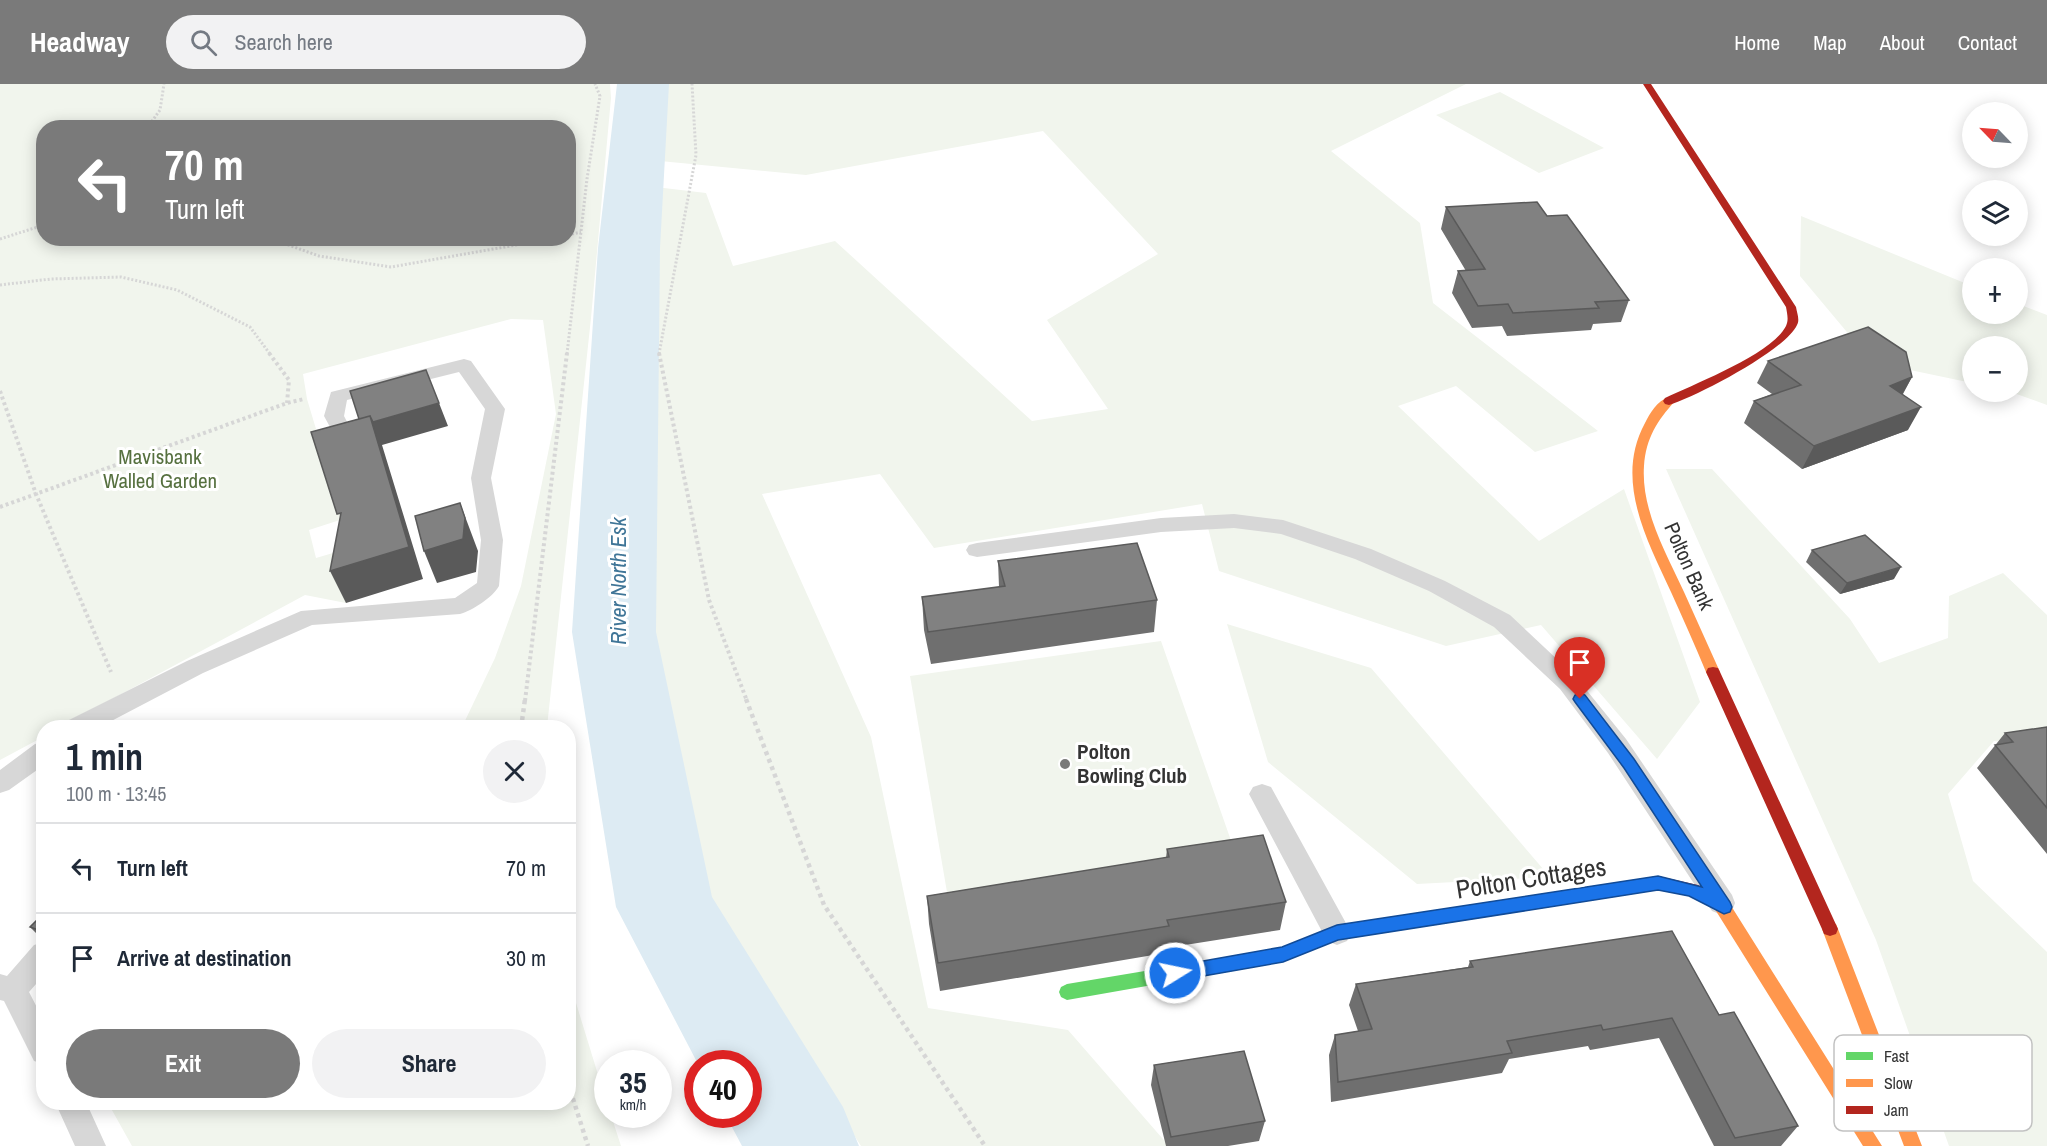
<!DOCTYPE html>
<meta charset="utf-8">
<style>
:root{--surface:#fff;--page:#f2f2f3;--text:#1f2937;--muted:#747a83;--line:#e0e1e3;--accent:#7a7a7a}
body{margin:0;font-family:"Archivo Narrow",sans-serif;background:var(--page);color:var(--text);height:100vh;display:flex;flex-direction:column;font-size:22px;white-space:nowrap}
*{box-sizing:border-box;margin:0}
p{font-size:20px;color:var(--muted)}
.icon{flex:none;width:33px;height:33px;fill:none;stroke:currentColor;stroke-width:2;stroke-linecap:round;stroke-linejoin:round}
.map{position:relative;flex:1;overflow:hidden}
.panel{position:absolute;left:36px;top:636px;width:540px;height:390px;display:flex;flex-direction:column;background:var(--surface);border-radius:24px;box-shadow:0 3px 15px #0003}
.panel>*{flex:none}
.guide{position:absolute;left:36px;top:36px;width:540px;height:126px;border-radius:24px;box-shadow:0 3px 15px #0003;background:#7a7a7a;color:#fff;overflow:hidden}
.needle{width:39px;rotate:295deg}
.fabs{position:absolute;left:1962px;top:18px;display:grid;gap:12px}
.fabs a{display:grid;place-items:center;width:66px;height:66px;border-radius:50%;background:var(--surface);box-shadow:0 3px 15px #0003;font-size:30px}
.speed{position:absolute;left:594px;top:966px;display:flex;gap:12px;font-size:30px;font-weight:700;text-align:center}
.speed>*{display:grid;place-content:center;width:78px;height:78px;border-radius:50%;background:var(--surface);box-shadow:0 3px 15px #0003;line-height:1}
.speed small{font-size:15px;font-weight:400}
.speed .limit{border:9px solid #d22;background:#fff;color:#111}
.pin{position:absolute;display:grid;place-items:center;width:51px;height:51px;color:#fff;margin:-62px -26px;border-radius:50% 50% 50% 0;rotate:-45deg;box-shadow:0 0 6px #0007}
.pin .icon{rotate:45deg}
.me{position:absolute;width:66px;margin:-33px;rotate:80deg;stroke-linejoin:round;filter:drop-shadow(0 0 4px #0008)}
.turn{display:flex;align-items:center;gap:21px;height:126px;padding:0 30px;font-size:27px}
.turn .icon{width:78px;height:78px;stroke-width:2.5}
.turn b{display:block;font-size:42px;line-height:51px}
.round{display:grid;place-items:center;flex:none;width:63px;height:63px;border-radius:32px;background:var(--page)}
.head{display:flex;align-items:center;justify-content:space-between;height:102px;padding:0 30px}
h1{font-size:36px;font-weight:800;line-height:45px}
.action{display:flex;gap:12px;margin-top:auto;padding:12px 30px}
.action a{flex:1;height:69px;border-radius:36px;background:var(--accent);color:#fff;font-size:24px;font-weight:800;line-height:69px;text-align:center}
.action a+a{background:var(--page);color:var(--text)}
ul{padding:0;list-style:none}
li{display:flex;align-items:center;gap:18px;height:90px;padding:0 30px;border-top:2px solid var(--line)}
li div{flex:1}
li b{display:block;font-size:22px}
li em{font-style:normal}
header{display:flex;align-items:center;gap:36px;box-sizing:border-box;height:84px;padding:0 30px;background:var(--accent);color:#fff}
header strong{font-size:28px}
nav{display:flex;gap:33px;margin-inline-start:auto;font-size:21px}
.search{width:420px;height:54px;background:var(--page);display:flex;align-items:center;gap:15px;box-sizing:border-box;padding:0 21px;border-radius:33px;color:var(--muted);font-size:22px}
.map>svg:first-child{display:block}
.green{fill:#f1f5ed;fill-rule:evenodd}
.lines{fill:none;stroke-linecap:round;stroke-linejoin:round}
.river{fill:#ddebf3;fill-rule:evenodd}
.path-far2{stroke:#d6d6d6;stroke-width:3;stroke-dasharray:2 2;stroke-linecap:butt}
.path-far1{stroke:#d6d6d6;stroke-width:4;stroke-dasharray:3 3;stroke-linecap:butt}
.path{stroke:#d6d6d6;stroke-width:4.5;stroke-dasharray:4 4;stroke-linecap:butt}
.lane{fill:#d7d7d7;fill-rule:evenodd}
.fast{fill:#63d668;fill-rule:evenodd}
.slow{fill:#ff974d;fill-rule:evenodd}
.jam{fill:#b3261e;fill-rule:evenodd}
.wall{fill:#6f6f6f}
.shaded-wall{fill:#5a5a5a}
.building{fill:#818181;stroke:#5a5a5a;stroke-width:1.5}
.route{fill:#1a73e8;stroke:#114b97;stroke-width:1.5}
.poi-dot{fill:#7a7a7a;stroke:#fff;stroke-width:2}
.labels{text-anchor:middle;stroke-width:6;stroke-linejoin:round;paint-order:stroke}
.park-label{font-size:21px;fill:#56703f;stroke:#fff}
.street-label{font-size:21px;fill:#333;stroke:#fff}
.poi-label{font-size:21px;font-weight:bold;fill:#333;stroke:#fff;text-anchor:start}
.water-label{font-size:22px;font-style:italic;fill:#3f7597;stroke:#fff}
.near-street-label{font-size:26px;fill:#333;stroke:#fff}
.key{fill:#fff;stroke:#c2c2c2;stroke-width:1.5}
.key-label{font-size:16px;fill:#333}
</style>
<header>
<strong>Headway</strong>
<div class="search"><svg class="icon" aria-label="search" viewBox="0 0 24 24"><circle cx="10" cy="10" r="6"/><path d="M15 15l6 6"/></svg>Search here</div>
<nav><a>Home</a><a>Map</a><a>About</a><a>Contact</a></nav>
</header>
<div class="map">
<svg width="2047" height="1062" viewBox="0 0 2047 1062">
<rect width="100%" height="100%" fill="#fff"/>
<path class="green" d="M 0,0 L 610,0 L 611,14 L 591,234 L 547,643 L 462,643 L 495,574 L 521,502 L 556,330 L 543,236 L 511,235 L 303,290 L 307,315 L 343,435 L 309,446 L 316,474 L 350,464 L 353,479 L 346,519 L 305,511 L 60,643 L 44,644 L 43,653 L 0,676 ZM 44,44 L 568,44 L 568,154 L 44,154 Z
M 661,0 L 1466,0 L 1331,67 L 1420,139 L 1433,219 L 1598,347 L 1535,368 L 1456,302 L 1398,322 L 1539,457 L 1624,405 L 1700,618 L 1657,675 L 1541,541 L 1446,562 L 1219,487 L 1202,420 L 934,464 L 880,390 L 762,410 L 871,653 L 928,924 L 1068,946 L 1169,1062 L 861,1062 L 687,792 L 635,408 L 647,102 L 706,109 L 733,182 L 835,157 L 1032,337 L 1108,325 L 1047,236 L 1158,170 L 1043,47 L 806,91 L 660,77 Z
M 1500,8 L 1604,64 L 1539,89 L 1436,31 Z
M 1801,132 L 1972,202 L 1972,230 L 2018,230 L 2018,220 L 2047,231 L 2047,321 L 2011,308 L 2018,308 L 2018,262 L 1972,262 L 1972,299 L 1872,278 L 1800,192 Z
M 1666,385 L 1712,385 L 1850,535 L 1879,579 L 1948,554 L 1949,512 L 2003,489 L 2047,531 L 2047,663 L 1994,657 L 1948,710 L 1973,797 L 2047,868 L 2047,1062 L 1949,1062 L 1876,856 Z
M 1227,540 L 1371,584 L 1550,793 L 1417,800 L 1268,678 Z
M 1161,557 L 1235,768 L 948,814 L 910,592 Z
M 569,896 L 607,1020 L 608,1030 L 611,1031 L 621,1062 L 132,1062 L 108,1019 L 568,1018 Z"/>
<g class="lines">
<path class="river" d="M 617,0 L 669,0 L 660,164 L 656,548 L 712,813 L 843,1023 L 859,1062 L 742,1062 L 725,1030 L 748,1030 L 748,980 L 698,980 L 616,823 L 572,548 L 598,164 Z"/>
<path class="path-far2" d="M 147,44 L 160,26 L 164,0
M 568,151 L 581,148
M 269,154 L 319,172 L 391,183 L 556,154
M 0,155 L 44,141
M 0,201 L 51,195 L 121,193 L 177,206 L 250,243 L 270,270
M 567,270 L 587,95 L 600,12 L 595,0
M 659,270 L 696,71 L 692,0"/>
<path class="path-far1" d="M 269,269 L 289,296 L 287,319
M 659,269 L 709,516 L 747,617
M 0,307 L 36,410 L 111,588
M 0,423 L 287,319 L 304,315
M 525,617 L 567,269"/>
<path class="path" d="M 746,615 L 824,821 L 985,1062
M 521,644 L 525,615
M 568,999 L 588,1062"/>
<path class="lane" d="M 464,275 L 471,277 L 505,325 L 491,394 L 503,456 L 499,502 C 492,514 473,526 460,530 L 312,541 L 203,589 L 98,644 L 64,644 L 67,637 L 187,577 L 301,527 L 455,514 L 477,499 L 481,456 L 471,394 L 485,325 L 459,288 L 347,316 L 344,332 L 359,361 L 356,365 L 349,367 L 342,365 L 324,332 L 331,308 Z
M 1234,430 L 1283,436 L 1371,465 L 1445,497 L 1510,531 L 1576,593 L 1626,655 L 1732,811 L 1735,819 L 1732,827 L 1722,831 L 1712,827 L 1608,669 L 1560,605 L 1494,543 L 1429,507 L 1355,475 L 1281,450 L 1234,444 L 1161,448 L 977,473 L 969,471 L 966,466 L 969,461 L 977,459 L 1161,434 Z
M 44,658 L 44,681 L 9,706 L 0,709 L 0,686 L 35,660 Z
M 1262,700 L 1271,703 L 1347,841 L 1351,849 L 1347,857 L 1337,861 L 1327,857 L 1249,710 L 1253,703 Z
M 44,858 L 44,891 L 29,908 L 44,937 L 44,980 L 34,977 L 4,917 L 0,916 L 0,890 L 7,892 L 34,861 Z
M 55,1018 L 86,1018 L 106,1062 L 75,1062 Z"/>
<path class="fast" d="M 1454,824 L 1460,826 L 1462,831 L 1460,836 L 1454,838 L 1338,856 L 1283,878 L 1067,916 L 1061,913 L 1059,908 L 1061,903 L 1067,900 L 1282,864 L 1337,842 Z"/>
<path class="slow" d="M 1669,313 L 1675,317 C 1657,337 1646,354 1644,382 C 1641,426 1666,469 1684,508 C 1696,535 1708,561 1720,588 L 1718,592 L 1708,592 L 1706,588 C 1695,561 1683,535 1671,508 C 1647,456 1614,396 1645,339 C 1650,329 1657,317 1669,313 Z
M 1722,815 L 1728,817 L 1882,1062 L 1863,1062 L 1716,827 L 1714,822 L 1716,817 Z
M 1830,838 L 1836,840 L 1838,845 L 1922,1062 L 1904,1062 L 1822,845 L 1824,840 Z"/>
<path class="jam" d="M 1643,0 L 1651,0 L 1796,223 C 1797,229 1800,236 1797,241 C 1786,266 1696,313 1669,321 L 1665,320 L 1663,317 L 1665,314 C 1694,300 1772,270 1786,242 C 1789,236 1787,229 1786,223 Z
M 1713,583 L 1718,584 L 1720,588 L 1838,845 L 1836,850 L 1830,852 L 1824,850 L 1822,845 L 1706,588 L 1708,584 Z
M 1658,792 L 1698,801 L 1728,817 L 1730,822 L 1728,827 L 1722,829 L 1689,812 L 1658,806 L 1454,838 L 1448,836 L 1446,831 L 1448,826 L 1454,824 Z"/>
</g>
<path class="wall" d="M 1446,123 L 1547,132 L 1629,216 L 1621,238 L 1593,240 L 1591,246 L 1507,252 L 1502,242 L 1472,244 L 1452,209 L 1458,187 L 1466,187 L 1441,145 Z
M 1768,277 L 1912,293 L 1903,310 L 1908,346 L 1802,385 L 1744,339 L 1754,317 L 1772,310 L 1757,299 Z
M 1812,466 L 1894,495 L 1840,510 L 1806,478 Z
M 998,477 L 1157,516 L 1154,548 L 931,580 L 924,546 L 922,513 L 999,503 Z
M 2047,643 L 2047,770 L 1977,684 L 2005,649 Z
M 1167,765 L 1286,818 L 1280,846 L 1166,864 L 1165,869 L 940,907 L 929,840 L 927,812 L 1166,774 Z
M 44,829 L 44,857 L 30,843 Z
M 1470,877 L 1719,931 L 1798,1042 L 1781,1062 L 1714,1062 L 1659,954 L 1590,966 L 1588,962 L 1509,975 L 1502,989 L 1331,1018 L 1329,971 L 1335,951 L 1358,947 L 1349,921 L 1356,900 L 1468,883 Z
M 1154,981 L 1265,1037 L 1259,1057 L 1228,1062 L 1166,1062 L 1151,1001 Z"/>
<path class="shaded-wall" d="M 1912,293 L 1899,316 L 1890,302 Z
M 439,319 L 448,342 L 382,361 L 423,495 L 346,519 L 330,487 L 361,341 Z
M 1921,323 L 1908,346 L 1802,385 L 1814,362 Z
M 460,419 L 478,467 L 476,488 L 437,499 L 424,467 Z
M 1901,483 L 1894,495 L 1840,510 L 1847,499 Z"/>
<path class="building" d="M 1537,118 L 1547,132 L 1567,131 L 1629,216 L 1595,218 L 1599,224 L 1513,229 L 1508,220 L 1478,222 L 1458,187 L 1485,185 L 1446,123 Z
M 1868,243 L 1906,268 L 1912,293 L 1890,302 L 1921,323 L 1814,362 L 1754,317 L 1801,301 L 1768,277 Z
M 426,286 L 439,319 L 373,338 L 370,332 L 359,335 L 350,307 Z
M 370,332 L 409,463 L 330,487 L 341,429 L 337,430 L 311,348 Z
M 460,419 L 465,434 L 463,455 L 424,467 L 415,432 Z
M 1865,451 L 1901,483 L 1847,499 L 1812,466 Z
M 1137,459 L 1157,516 L 928,548 L 922,513 L 1005,502 L 998,477 Z
M 2047,643 L 2047,724 L 1995,661 L 2013,658 L 2005,649 Z
M 1263,751 L 1286,818 L 1167,836 L 1169,842 L 938,879 L 927,812 L 1169,773 L 1167,765 Z
M 44,829 L 44,848 L 30,843 Z
M 1672,847 L 1719,931 L 1734,928 L 1798,1042 L 1735,1054 L 1672,934 L 1603,946 L 1601,941 L 1507,957 L 1512,969 L 1338,998 L 1335,951 L 1372,945 L 1356,900 L 1473,883 L 1470,877 Z
M 1244,967 L 1265,1037 L 1171,1053 L 1154,981 Z"/>
<path class="route" d="M 1580,609 L 1585,611 L 1634,675 L 1730,818 L 1732,823 L 1730,828 L 1724,830 L 1689,812 L 1658,806 L 1338,856 L 1283,878 L 1175,897 L 1169,895 L 1167,889 L 1169,884 L 1175,882 L 1282,863 L 1337,841 L 1658,792 L 1702,803 L 1624,684 L 1575,618 L 1573,615 L 1575,611 Z"/>
<circle class="poi-dot" cx="1065" cy="680" r="6"/>
<g class="labels">
<g class="park-label">
<text x="160" y="380">Mavisbank<tspan x="160" dy="24">Walled Garden</tspan></text>
</g>
<g class="street-label">
<text transform="translate(1689 482) rotate(66)" y="7">Polton Bank</text>
</g>
<g class="poi-label">
<text x="1077" y="675">Polton<tspan x="1077" dy="24">Bowling Club</tspan></text>
</g>
<g class="water-label">
<text transform="translate(618 497) rotate(-90)" y="8">River North Esk</text>
</g>
<g class="near-street-label">
<text transform="translate(1531 794) rotate(-9)" y="9">Polton Cottages</text>
</g>
</g>
<rect x="1834" y="951" width="198" height="96" rx="9" class="key"/>
<rect x="1846" y="968" width="27" height="8" fill="#63d668"/>
<rect x="1846" y="995" width="27" height="8" fill="#ff974d"/>
<rect x="1846" y="1022" width="27" height="8" fill="#b3261e"/>
<g class="key-label">
<text x="1884" y="978">Fast</text>
<text x="1884" y="1005">Slow</text>
<text x="1884" y="1032">Jam</text>
</g>
</svg>
<div class="fabs">
<a><svg class="needle" viewBox="-14 -14 28 28"><path d="M0-13l5 13h-10z" fill="#e53935"/><path d="M0 13l5-13h-10z" fill="#747a83"/></svg></a>
<a><svg class="icon" aria-label="layers" viewBox="0 0 24 24"><path d="M12 4l9 5-9 5-9-5zM3 14l9 5 9-5"/></svg></a>
<a>+</a>
<a>−</a>
</div>
<div class="speed"><div>35<small>km/h</small></div><div class="limit">40</div></div>
<div class="pin" style="left:1580px;top:615px;background:#d93025"><svg class="icon" aria-label="arrive" viewBox="0 0 24 24"><path d="M6 21V4h12l-3 4 3 4H6"/></svg></div>
<svg class="me" style="left:1175px;top:889px" viewBox="-20 -20 40 40"><circle r="17" fill="#1a73e8" stroke="#fff" stroke-width="3"/><path d="M0-11L8 9 0 5-8 9z" fill="#fff"/></svg>
<div class="guide">
<div class="turn"><svg class="icon" aria-label="left" viewBox="0 0 24 24"><path d="M17 20v-9H6M10 6l-5 5 5 5"/></svg><div><b>70 m</b>Turn left</div></div>
</div>
<section class="panel">
<div class="head"><div><h1>1 min</h1><p>100 m · 13:45</p></div><a class="round"><svg class="icon" aria-label="close" viewBox="0 0 24 24"><path d="M6 6l12 12M18 6L6 18"/></svg></a></div>
<ul>
<li><svg class="icon" aria-label="left" viewBox="0 0 24 24"><path d="M17 20v-9H6M10 6l-5 5 5 5"/></svg><div><b>Turn left</b></div><em>70 m</em></li>
<li><svg class="icon" aria-label="arrive" viewBox="0 0 24 24"><path d="M6 21V4h12l-3 4 3 4H6"/></svg><div><b>Arrive at destination</b></div><em>30 m</em></li>
</ul>
<div class="action"><a>Exit</a><a>Share</a></div>
</section>
</div>
